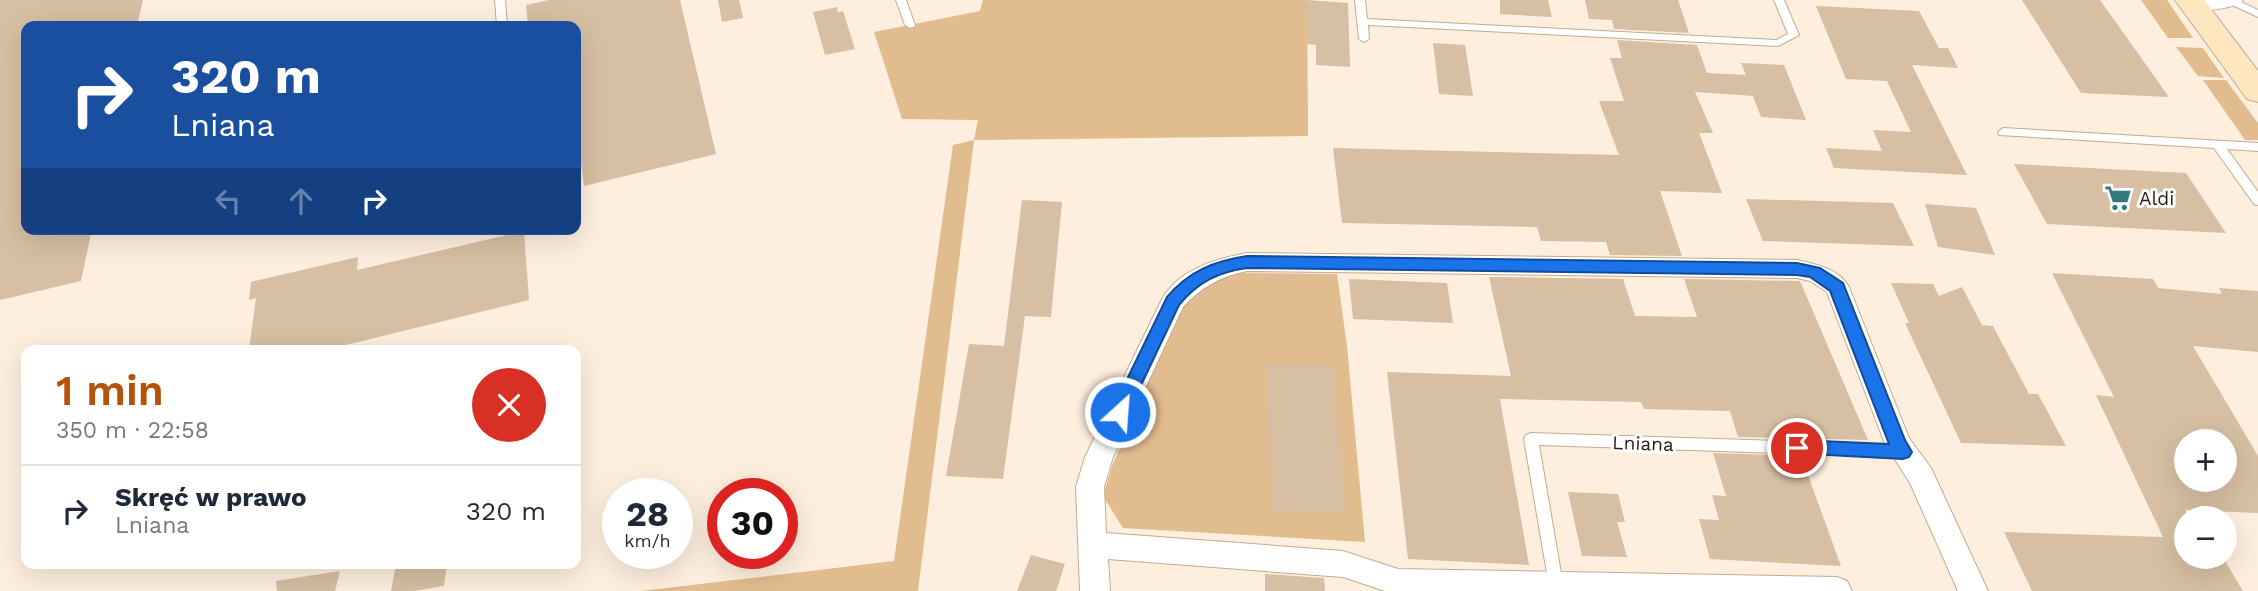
<!DOCTYPE html>
<html lang="pl">
<meta charset="utf-8">
<style>
:root{--surface:#fff;--page:#f6f6f7;--text:#1f2937;--muted:#747a83;--line:#e0e1e3;--accent:#b45309}
body{margin:0;font-family:"Work Sans",sans-serif;background:var(--page);color:var(--text);height:100vh;display:flex;flex-direction:column;font-size:26px;white-space:nowrap}
*{box-sizing:border-box;margin:0}
p{font-size:23px;color:var(--muted)}
.icon{flex:none;width:38px;height:38px;fill:none;stroke:currentColor;stroke-width:2;stroke-linecap:round;stroke-linejoin:round}
.map{position:relative;flex:1;overflow:hidden}
.drawer{position:absolute;left:21px;top:345px;width:560px;height:224px;display:flex;flex-direction:column;background:var(--surface);border-radius:14px;box-shadow:0 7px 28px #0002}
.drawer>*{flex:none}
.guide{position:absolute;left:21px;top:21px;width:560px;height:214px;border-radius:14px;box-shadow:0 7px 28px #0002;background:#1a4fa0;color:#fff;overflow:hidden}
.buttons{position:absolute;left:2174px;top:429px;display:grid;gap:14px}
.buttons a{display:grid;place-items:center;width:63px;height:63px;border-radius:50%;background:var(--surface);box-shadow:0 7px 28px #0002;font-size:35px}
.speed{position:absolute;left:602px;top:478px;display:flex;gap:14px;font-size:35px;font-weight:700;text-align:center}
.speed>*{display:grid;place-content:center;width:91px;height:91px;border-radius:50%;background:var(--surface);box-shadow:0 7px 28px #0002;line-height:1}
.speed small{font-size:18px;font-weight:400}
.speed .limit{border:10px solid #d22;background:#fff;color:#111}
.pin{position:absolute;display:grid;place-items:center;width:60px;height:60px;color:#fff;margin:-30px;border:4px solid #fff;border-radius:50%;box-shadow:0 2px 7px #0007}
.me{position:absolute;width:77px;margin:-38px;rotate:26deg;stroke-linejoin:round;filter:drop-shadow(0 0 5px #0008)}
.turn{display:flex;align-items:center;gap:24px;height:147px;padding:0 35px;font-size:32px}
.turn .icon{width:91px;height:91px;stroke-width:2.5}
.turn b{display:block;font-size:49px;line-height:60px}
.lanes{display:flex;align-items:center;height:66px;padding:0 35px;background:#0003;justify-content:center;gap:35px;direction:ltr}
.lanes .off{opacity:.35}
.round{display:grid;place-items:center;flex:none;width:74px;height:74px;border-radius:37px;background:var(--page)}
.head{display:flex;align-items:center;justify-content:space-between;height:119px;padding:0 35px}
h1{font-size:42px;font-weight:600;line-height:52px;color:var(--accent)}
ul{padding:0;list-style:none}
li{display:flex;align-items:center;gap:21px;height:91px;padding:0 35px;border-top:2px solid var(--line)}
li div{flex:1}
li b{display:block;font-size:26px}
li em{font-style:normal}
.map>svg:first-child{display:block}
.green{fill:#e1bc8f}
.building{fill:#d6bfa2;fill-rule:evenodd}
.lines{fill:none;stroke-linecap:round;stroke-linejoin:round}
.lane-casing{stroke:#c2ab8f;stroke-width:2}
.street-casing{stroke:#c2ab8f;stroke-width:2}
.secondary-casing{stroke:#c2ab8f;stroke-width:2}
.lane{fill:#fff;fill-rule:evenodd}
.street{fill:#fff;fill-rule:evenodd}
.secondary{fill:#fee6c0;fill-rule:evenodd}
.route{fill:#1a73e8;stroke:#114b97;stroke-width:2}
.labels{text-anchor:middle;stroke-width:6;stroke-linejoin:round;paint-order:stroke}
.poi-label{font-size:19px;fill:#271f14;stroke:#fefefe;text-anchor:start}
.street-label{font-size:19px;fill:#271f14;stroke:#fefefe}
</style>
<div class="map">
<svg width="2258" height="591" viewBox="0 0 2258 591">
<rect width="100%" height="100%" fill="#fdeedd"/>
<path class="green" d="M 983,0 L 1307,0 L 1308,136 L 974,140 L 918,591 L 641,591 L 894,561 L 953,145 L 974,140 L 978,120 L 902,119 L 874,32 L 980,11 Z
M 2141,0 L 2167,0 L 2193,38 L 2168,38 Z
M 2176,47 L 2203,48 L 2224,78 L 2198,76 Z
M 2203,80 L 2226,80 L 2258,123 L 2258,140 L 2245,140 Z
M 1237,273 L 1337,274 L 1347,346 L 1365,542 L 1123,528 L 1103,496 L 1112,466 L 1184,301 L 1202,283 Z"/>
<path class="building" d="M 0,0 L 143,0 L 137,26 L 26,26 L 26,229 L 92,229 L 81,281 L 0,300 Z
M 549,0 L 680,0 L 716,154 L 584,186 L 576,124 L 576,26 L 528,26 L 526,5 Z
M 718,0 L 739,0 L 743,18 L 722,22 Z
M 1306,0 L 1348,3 L 1350,67 L 1316,65 L 1316,45 L 1307,44 Z
M 1500,0 L 1548,0 L 1552,17 L 1500,14 Z
M 1585,0 L 1678,0 L 1689,33 L 1614,29 L 1612,20 L 1589,19 Z
M 2022,0 L 2100,0 L 2169,97 L 2081,93 Z
M 1816,6 L 1919,11 L 1939,48 L 1948,48 L 1958,68 L 1912,65 L 1967,175 L 1834,168 L 1826,148 L 1882,151 L 1873,130 L 1911,132 L 1887,81 L 1846,79 Z
M 837,7 L 838,12 L 843,11 L 855,49 L 825,55 L 813,12 Z
M 1617,40 L 1697,45 L 1707,73 L 1746,75 L 1741,63 L 1784,65 L 1806,120 L 1761,117 L 1753,96 L 1695,92 L 1713,133 L 1699,133 L 1722,193 L 1660,191 L 1682,256 L 1610,255 L 1606,242 L 1541,241 L 1537,227 L 1342,223 L 1333,148 L 1619,155 L 1599,101 L 1624,101 L 1610,58 L 1622,58 Z
M 1433,43 L 1465,45 L 1473,96 L 1439,94 Z
M 2014,164 L 2186,173 L 2226,233 L 2047,224 Z
M 1746,199 L 1893,203 L 1914,246 L 1763,241 Z
M 1022,200 L 1062,202 L 1051,317 L 1025,316 L 1003,479 L 946,476 L 969,344 L 1004,346 Z
M 1925,204 L 1976,208 L 1995,255 L 1938,247 Z
M 524,231 L 529,300 L 342,346 L 341,350 L 249,350 L 256,298 L 249,300 L 251,282 L 358,257 L 357,270 Z
M 2052,273 L 2153,279 L 2158,288 L 2222,294 L 2219,288 L 2258,291 L 2258,352 L 2193,346 L 2258,456 L 2258,513 L 2186,510 L 2186,556 L 2222,556 L 2243,591 L 2032,591 L 2004,532 L 2163,537 L 2096,395 L 2114,397 ZM 2186,441 L 2224,441 L 2224,480 L 2186,480 Z
M 1489,277 L 1623,279 L 1635,316 L 1697,317 L 1684,279 L 1800,281 L 1868,440 L 1738,437 L 1730,411 L 1644,409 L 1641,402 L 1500,399 L 1529,565 L 1408,559 L 1387,372 L 1511,376 Z
M 1349,279 L 1447,283 L 1453,323 L 1353,319 Z
M 1891,283 L 1933,284 L 1939,296 L 1962,287 L 1982,325 L 1993,326 L 2029,394 L 2038,394 L 2066,446 L 1961,443 L 1905,323 L 1909,323 Z
M 1266,364 L 1333,366 L 1346,513 L 1272,511 Z
M 1713,453 L 1801,456 L 1841,566 L 1710,559 L 1699,519 L 1719,520 L 1712,495 L 1726,496 Z
M 1568,492 L 1618,494 L 1625,522 L 1617,522 L 1627,557 L 1582,556 Z
M 1031,555 L 1065,564 L 1056,591 L 1017,591 Z
M 396,564 L 447,564 L 444,586 L 414,591 L 391,591 Z
M 340,571 L 335,591 L 277,591 L 276,581 Z
M 1265,574 L 1324,578 L 1325,591 L 1265,591 Z"/>
<g class="lines">
<g class="lane-casing">
<path id="lane" d="M 495,0 L 505,0 L 507,26 L 497,26 Z
M 896,0 L 906,0 L 915,25 L 914,27 L 910,28 L 905,25 Z
M 1355,0 L 1365,0 L 1367,19 L 1776,40 L 1788,34 L 1774,0 L 1784,0 L 1799,35 L 1778,46 L 1368,25 L 1369,39 L 1364,42 L 1359,39 Z
M 2227,0 L 2237,0 L 2258,10 L 2258,17 L 2228,3 Z
M 2003,128 L 2258,143 L 2258,151 L 2227,149 L 2258,192 L 2258,205 L 2254,204 L 2214,148 L 1999,135 L 1998,132 Z
M 1531,433 L 1903,445 L 1908,447 L 1910,451 L 1908,455 L 1903,457 L 1539,445 L 1563,585 L 1561,590 L 1551,590 L 1549,585 L 1524,439 L 1526,435 Z"/>
</g>
<g class="street-casing">
<path id="street" d="M 2184,0 L 2243,0 L 2240,4 C 2222,9 2202,13 2184,8 L 2181,4 Z
M 1247,253 L 1797,260 C 1816,264 1839,269 1849,287 L 1909,438 L 1931,468 L 1988,591 L 1958,591 L 1910,483 L 1885,444 L 1827,292 L 1810,281 L 1797,278 L 1247,271 C 1221,276 1201,287 1183,307 L 1113,457 L 1104,487 L 1106,533 L 1343,551 L 1398,569 L 1837,577 L 1847,581 L 1852,591 L 1385,591 L 1343,577 L 1108,559 L 1110,591 L 1080,591 L 1076,487 L 1085,457 L 1161,301 C 1177,270 1215,259 1247,253 Z"/>
</g>
<g class="secondary-casing">
<path id="secondary" d="M 2175,0 L 2204,0 L 2258,71 L 2258,102 L 2247,99 Z"/>
</g>
<use href="#lane" class="lane"/>
<use href="#street" class="street"/>
<use href="#secondary" class="secondary"/>
</g>
<path class="route" d="M 1247,256 L 1797,263 L 1820,268 L 1843,283 L 1845,288 L 1905,440 L 1912,452 L 1909,457 L 1903,459 L 1791,453 L 1788,448 L 1791,443 L 1797,440 L 1889,444 L 1830,291 L 1810,277 L 1797,275 L 1247,268 C 1218,272 1198,282 1179,305 L 1126,417 L 1114,417 L 1111,412 L 1167,297 C 1189,271 1214,261 1247,256 Z"/>
<defs>
<g id="supermarket-bare" transform="scale(2.1)"><path d="M-6-5.5h2.5l.6 2H6L4.5 2H-2.5L-4.4-4H-6ZM-1.5 3.2a1.3 1.3 0 1 0 .1 0ZM3 3.2a1.3 1.3 0 1 0 .1 0Z" fill="#307a7b" stroke="#fefefe" stroke-width="2.5" paint-order="stroke"/></g>
</defs>
<g fill-rule="evenodd">
<use href="#supermarket-bare" x="2118" y="198"/>
</g>
<g class="labels">
<g class="poi-label">
<text x="2139" y="205">Aldi</text>
</g>
<g class="street-label">
<text transform="translate(1643 443) rotate(2)" y="7">Lniana</text>
</g>
</g>
</svg>
<div class="buttons">
<a>+</a>
<a>−</a>
</div>
<div class="speed"><div>28<small>km/h</small></div><div class="limit">30</div></div>
<div class="pin" style="left:1797px;top:448px;background:#d93025"><svg class="icon" aria-label="arrive" viewBox="0 0 24 24"><path d="M6 21V4h12l-3 4 3 4H6"/></svg></div>
<svg class="me" style="left:1120px;top:412px" viewBox="-20 -20 40 40"><circle r="17" fill="#1a73e8" stroke="#fff" stroke-width="3"/><path d="M0-11L8 9 0 5-8 9z" fill="#fff"/></svg>
<div class="guide">
<div class="turn"><svg class="icon" aria-label="right" viewBox="0 0 24 24"><path d="M7 20v-9h11M14 6l5 5-5 5"/></svg><div><b>320 m</b>Lniana</div></div>
<div class="lanes"><svg class="icon off" aria-label="left" viewBox="0 0 24 24"><path d="M17 20v-9H6M10 6l-5 5 5 5"/></svg><svg class="icon off" aria-label="ahead" viewBox="0 0 24 24"><path d="M12 20V5M6 11l6-6 6 6"/></svg><svg class="icon" aria-label="right" viewBox="0 0 24 24"><path d="M7 20v-9h11M14 6l5 5-5 5"/></svg></div>
</div>
<section class="drawer">
<div class="head"><div><h1>1 min</h1><p>350 m · 22:58</p></div><a class="round" style="background:#d93025;color:#fff"><svg class="icon" aria-label="close" viewBox="0 0 24 24"><path d="M6 6l12 12M18 6L6 18"/></svg></a></div>
<ul>
<li><svg class="icon" aria-label="right" viewBox="0 0 24 24"><path d="M7 20v-9h11M14 6l5 5-5 5"/></svg><div><b>Skręć w prawo</b><p>Lniana</p></div><em>320 m</em></li>
</ul>
</section>
</div>
